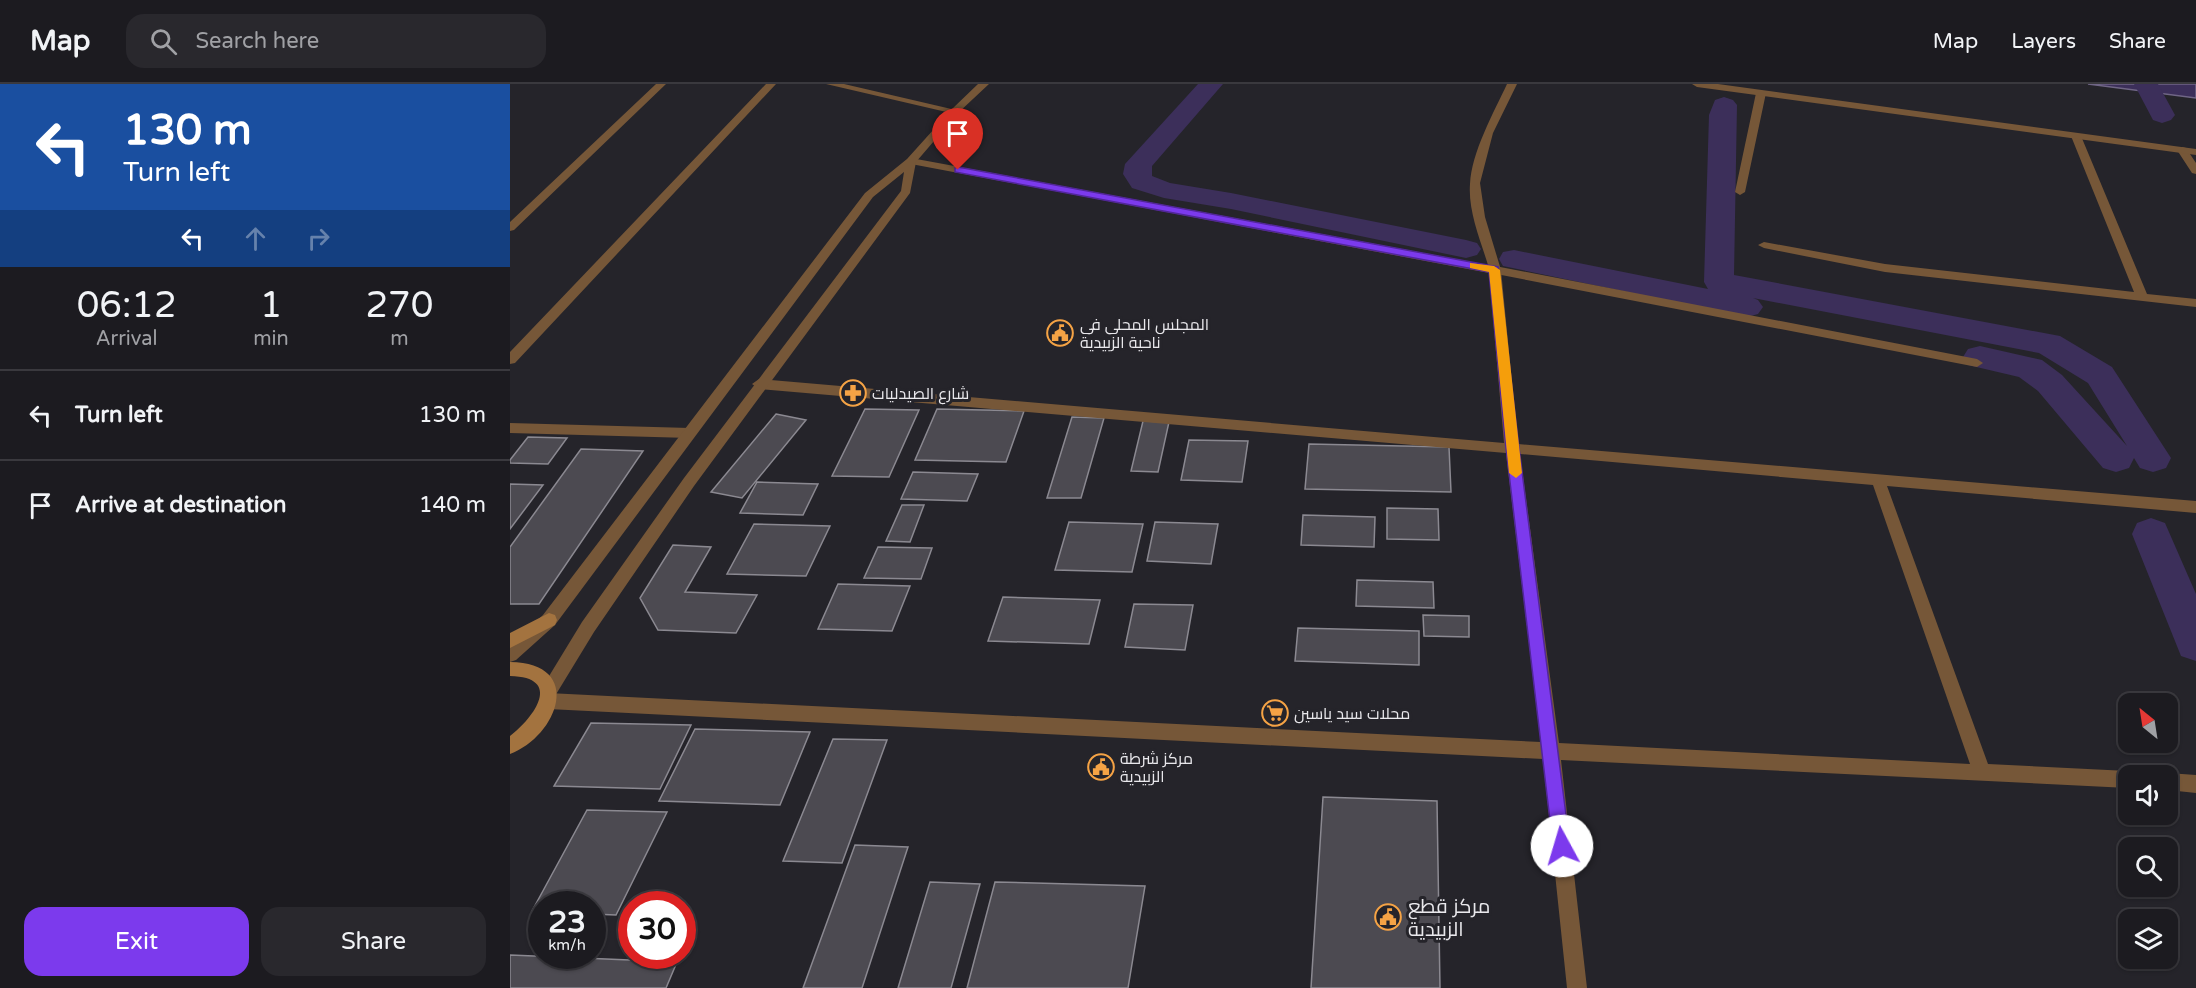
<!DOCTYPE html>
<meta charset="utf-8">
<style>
:root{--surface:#1c1b20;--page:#29282d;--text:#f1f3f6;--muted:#a0a1a5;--line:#3a393e;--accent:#7c3aed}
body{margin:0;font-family:"Varela Round",Cairo,sans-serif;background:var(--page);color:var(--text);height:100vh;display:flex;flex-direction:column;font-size:22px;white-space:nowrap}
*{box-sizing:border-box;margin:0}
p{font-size:20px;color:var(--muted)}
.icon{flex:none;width:33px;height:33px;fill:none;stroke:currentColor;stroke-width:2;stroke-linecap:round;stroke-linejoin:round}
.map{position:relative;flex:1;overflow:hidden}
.panel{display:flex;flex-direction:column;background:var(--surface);width:510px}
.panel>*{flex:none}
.hud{background:#1a4fa0;color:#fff;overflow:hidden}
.needle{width:39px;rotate:330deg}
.tools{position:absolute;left:1608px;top:609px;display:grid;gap:12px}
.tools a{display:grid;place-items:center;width:60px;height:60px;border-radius:12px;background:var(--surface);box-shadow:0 2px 4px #0004,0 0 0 2px var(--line);font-size:30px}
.speed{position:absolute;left:18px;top:807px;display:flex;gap:12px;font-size:30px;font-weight:700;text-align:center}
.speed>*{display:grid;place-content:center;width:78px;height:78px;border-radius:50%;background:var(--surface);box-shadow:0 2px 4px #0004,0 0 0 2px var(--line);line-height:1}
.speed small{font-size:15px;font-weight:400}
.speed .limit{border:9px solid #d22;background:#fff;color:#111}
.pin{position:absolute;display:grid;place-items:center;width:51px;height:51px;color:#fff;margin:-62px -26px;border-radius:50% 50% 50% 0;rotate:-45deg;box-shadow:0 0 6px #0007}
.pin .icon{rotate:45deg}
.me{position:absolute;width:66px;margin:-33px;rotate:354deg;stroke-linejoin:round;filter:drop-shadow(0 0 4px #0008)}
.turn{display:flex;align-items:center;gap:21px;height:126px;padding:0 24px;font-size:27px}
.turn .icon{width:78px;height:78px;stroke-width:2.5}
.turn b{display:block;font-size:42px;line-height:51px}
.lanes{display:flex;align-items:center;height:57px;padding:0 24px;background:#0003;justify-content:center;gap:30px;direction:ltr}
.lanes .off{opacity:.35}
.eta{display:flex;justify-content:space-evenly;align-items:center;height:102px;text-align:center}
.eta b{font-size:36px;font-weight:600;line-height:42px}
.button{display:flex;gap:12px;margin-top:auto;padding:12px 24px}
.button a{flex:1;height:69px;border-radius:18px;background:var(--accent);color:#fff;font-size:24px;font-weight:600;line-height:69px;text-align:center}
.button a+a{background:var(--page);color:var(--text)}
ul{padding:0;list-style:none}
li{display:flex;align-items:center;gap:18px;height:90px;padding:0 24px;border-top:2px solid var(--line)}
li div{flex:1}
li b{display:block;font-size:22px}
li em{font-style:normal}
header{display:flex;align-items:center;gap:36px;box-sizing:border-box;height:84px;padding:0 30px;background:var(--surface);border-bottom:2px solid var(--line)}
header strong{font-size:28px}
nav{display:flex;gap:33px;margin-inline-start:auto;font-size:21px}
.search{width:420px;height:54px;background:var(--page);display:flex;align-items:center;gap:15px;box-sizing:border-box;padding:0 21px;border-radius:18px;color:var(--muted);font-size:22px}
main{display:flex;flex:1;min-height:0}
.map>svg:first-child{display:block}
.water{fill:#3c2f5a;stroke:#706686;stroke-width:1.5}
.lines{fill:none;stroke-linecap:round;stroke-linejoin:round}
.canal{fill:#3c2f5a;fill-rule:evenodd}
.building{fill:#4c4a51;stroke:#8b8991;stroke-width:1.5}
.service{fill:#765738;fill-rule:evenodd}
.minor{fill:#765738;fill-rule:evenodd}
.tertiary{fill:#765738;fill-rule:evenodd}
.secondary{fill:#a3733f;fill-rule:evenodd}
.route{fill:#7c3aed;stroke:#51269a;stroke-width:1.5}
.slow{fill:#f59e0b}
.labels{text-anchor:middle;stroke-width:6;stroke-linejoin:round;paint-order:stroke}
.poi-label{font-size:16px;fill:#e9e8ec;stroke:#25242a;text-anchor:start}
.near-poi-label{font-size:20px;fill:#e9e8ec;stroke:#25242a;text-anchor:start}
</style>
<header>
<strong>Map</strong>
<div class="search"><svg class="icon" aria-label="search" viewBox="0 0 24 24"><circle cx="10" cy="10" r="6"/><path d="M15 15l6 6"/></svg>Search here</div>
<nav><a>Map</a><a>Layers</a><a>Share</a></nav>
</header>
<main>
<section class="panel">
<div class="hud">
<div class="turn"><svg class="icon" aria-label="left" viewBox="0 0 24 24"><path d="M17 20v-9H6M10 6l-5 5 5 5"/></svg><div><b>130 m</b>Turn left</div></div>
<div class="lanes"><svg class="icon" aria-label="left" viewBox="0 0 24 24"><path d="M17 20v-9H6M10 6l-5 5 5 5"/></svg><svg class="icon off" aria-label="ahead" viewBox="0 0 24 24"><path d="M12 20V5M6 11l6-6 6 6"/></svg><svg class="icon off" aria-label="right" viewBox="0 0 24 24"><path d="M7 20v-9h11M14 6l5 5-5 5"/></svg></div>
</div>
<div class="eta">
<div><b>06:12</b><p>Arrival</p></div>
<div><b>1</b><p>min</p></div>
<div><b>270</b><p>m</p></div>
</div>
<ul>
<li><svg class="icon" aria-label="left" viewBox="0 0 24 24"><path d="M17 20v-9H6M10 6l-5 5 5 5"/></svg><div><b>Turn left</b></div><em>130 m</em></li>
<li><svg class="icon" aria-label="arrive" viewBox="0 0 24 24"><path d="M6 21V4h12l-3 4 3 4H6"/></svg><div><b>Arrive at destination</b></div><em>140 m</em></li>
</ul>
<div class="button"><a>Exit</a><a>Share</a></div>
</section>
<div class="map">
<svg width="1686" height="904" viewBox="0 0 1686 904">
<rect width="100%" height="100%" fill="#25242a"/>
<path class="water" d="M 1578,0 L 1686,0 L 1686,14 Z"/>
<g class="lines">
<path class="canal" d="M 688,0 L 713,0 L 642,82 L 642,92 L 660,99 L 721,109 L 956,156 L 967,159 L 971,165 L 967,171 L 956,174 L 721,125 L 654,114 L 622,104 L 613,90 L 615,80 Z
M 1624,0 L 1648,0 L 1665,31 L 1661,36 L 1652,39 L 1643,36 Z
M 1214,13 L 1223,16 L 1227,21 L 1224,191 L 1550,252 L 1602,283 L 1661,374 L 1656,384 L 1643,388 L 1630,384 L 1624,374 L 1619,384 L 1606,388 L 1593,384 L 1528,307 L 1509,293 L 1458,281 L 1453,273 L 1458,265 L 1470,262 L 1532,276 L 1552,291 L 1617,362 L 1578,299 L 1529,269 L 1243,214 L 1248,216 L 1253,223 L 1248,230 L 1237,233 L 993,182 L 989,175 L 993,168 L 1004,166 L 1198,205 L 1194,198 L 1199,31 L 1205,16 Z
M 1641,434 L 1655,439 L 1686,510 L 1686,577 L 1671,572 L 1622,450 L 1627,439 Z"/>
</g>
<path class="building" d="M 355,325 L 409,326 L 379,393 L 322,392 Z
M 427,325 L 514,327 L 496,378 L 405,376 Z
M 266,330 L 296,336 L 232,414 L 201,408 Z
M 562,333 L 594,334 L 571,414 L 537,414 Z
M 633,337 L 659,338 L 648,388 L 621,387 Z
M 18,353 L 57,354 L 38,380 L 0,379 L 0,376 Z
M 679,356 L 738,357 L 732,398 L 671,396 Z
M 799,360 L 939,363 L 941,408 L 795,405 Z
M 71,365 L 133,367 L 29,520 L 0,520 L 0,463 Z
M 403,388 L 468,390 L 457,417 L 391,415 Z
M 247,398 L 308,400 L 293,431 L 230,429 Z
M 0,400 L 33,401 L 0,445 Z
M 392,421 L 414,421 L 400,458 L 376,457 Z
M 877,424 L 928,425 L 929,456 L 877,455 Z
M 793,431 L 865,433 L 864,463 L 791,461 Z
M 559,438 L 633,440 L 622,488 L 545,486 Z
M 645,438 L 708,440 L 701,480 L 637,477 Z
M 244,440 L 320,442 L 296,492 L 217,490 Z
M 163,461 L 201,463 L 175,508 L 247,511 L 226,549 L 148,546 L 130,514 Z
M 368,463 L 422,464 L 411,495 L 354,494 Z
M 847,496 L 923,498 L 924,524 L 846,522 Z
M 328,500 L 400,502 L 382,547 L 308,545 Z
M 493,513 L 590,516 L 579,560 L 478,557 Z
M 624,520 L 683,521 L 675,566 L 615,563 Z
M 913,531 L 959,532 L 959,553 L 914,552 Z
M 788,544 L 909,547 L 909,581 L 785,577 Z
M 81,639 L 181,641 L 150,705 L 44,702 Z
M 185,645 L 300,648 L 270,721 L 149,717 Z
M 323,655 L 377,656 L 332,779 L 273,777 Z
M 813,713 L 927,717 L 930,904 L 801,904 Z
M 77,726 L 157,728 L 106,831 L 82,830 L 82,820 L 32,820 L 32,828 L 22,827 Z
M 345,761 L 398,763 L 352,904 L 293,904 Z
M 420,798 L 470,800 L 441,904 L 388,904 Z
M 485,798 L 635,802 L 618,904 L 457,904 Z
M 0,871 L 167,878 L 156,904 L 0,904 Z"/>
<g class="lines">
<path class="service" d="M 1251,6 L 1256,9 L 1235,108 L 1230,111 L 1225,108 L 1246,9 Z
M 985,182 L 1467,275 L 1473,279 L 1467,283 L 981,189 L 979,186 Z"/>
<path class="minor" d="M 146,0 L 156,0 L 4,146 L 0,147 L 0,138 Z
M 256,0 L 266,0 L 5,279 L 0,280 L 0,268 Z
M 316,0 L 334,0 L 450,27 L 445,30 Z
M 997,0 L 1007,0 L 983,49 L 970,99 L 975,133 L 991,186 L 1008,360 L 1686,417 L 1686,429 L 1377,402 L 1478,680 L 1618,687 L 1625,692 L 1618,692 L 1618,704 L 1051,676 L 1077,904 L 1057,904 L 1033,675 L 38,625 L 32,622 L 29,617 L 32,612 L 38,609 L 1031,658 L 996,369 L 249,305 L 242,300 L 249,295 L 994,359 L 979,189 L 401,80 L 396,77 L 401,74 L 978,181 C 970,155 958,127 960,100 C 961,69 984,28 997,0 ZM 1010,370 L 1363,401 L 1460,680 L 1049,659 Z
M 1566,49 L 1571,52 L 1637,210 L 1686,215 L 1686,223 L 1375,188 L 1254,164 L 1248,161 L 1254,158 L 1375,180 L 1624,208 L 1561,52 Z
M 1672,63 L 1676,64 L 1686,79 L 1686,90 L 1682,89 L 1667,66 Z
M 0,339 L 180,344 L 187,349 L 180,354 L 0,349 Z
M 1658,689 L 1686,691 L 1686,709 L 1658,706 L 1658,692 L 1653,692 Z"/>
<path class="tertiary" d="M 468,0 L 479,0 L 448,29 L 406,78 L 400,109 L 184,402 L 84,548 L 45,612 L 39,615 L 33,612 L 31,607 L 33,602 L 72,538 L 174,394 L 391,107 L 394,88 L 363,113 L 45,541 L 6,576 L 0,578 L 0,561 L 33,531 L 355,109 L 397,75 L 442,25 Z
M 1182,0 L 1208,0 L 1686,65 L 1686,71 L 1187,3 Z"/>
<path class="secondary" d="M 39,529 L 45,531 L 47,536 L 45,541 L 0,564 L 0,549 Z
M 0,578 C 75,579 48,652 0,670 L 0,652 C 25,633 53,593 0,592 Z"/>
</g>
<path class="route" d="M 448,83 L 988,183 L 1009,364 L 1060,762 L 1058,768 L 1052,770 L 1046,768 L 1043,762 L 996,364 L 979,188 L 445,88 L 445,84 Z"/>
<path class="slow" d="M 960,179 L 984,182 L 990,186 L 1012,389 L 1006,394 L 999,389 L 979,188 L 960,184 Z"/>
<defs>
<g id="civic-ring" transform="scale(1.35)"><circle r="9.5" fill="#25242a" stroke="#f5a345" stroke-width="1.5"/><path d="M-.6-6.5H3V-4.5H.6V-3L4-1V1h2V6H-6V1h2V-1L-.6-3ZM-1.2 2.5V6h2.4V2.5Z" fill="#f5a345"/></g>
<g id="pharmacy-ring" transform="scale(1.35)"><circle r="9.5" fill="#25242a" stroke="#f5a345" stroke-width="1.5"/><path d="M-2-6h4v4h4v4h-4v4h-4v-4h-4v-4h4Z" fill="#f5a345"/></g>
<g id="supermarket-ring" transform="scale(1.35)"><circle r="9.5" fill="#25242a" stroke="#f5a345" stroke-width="1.5"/><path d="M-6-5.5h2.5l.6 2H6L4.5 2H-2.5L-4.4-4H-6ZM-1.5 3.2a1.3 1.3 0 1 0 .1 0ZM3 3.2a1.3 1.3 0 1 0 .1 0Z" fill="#f5a345"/></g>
</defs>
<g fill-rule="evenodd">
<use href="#civic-ring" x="550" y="249"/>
<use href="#pharmacy-ring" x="343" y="309"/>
<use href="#supermarket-ring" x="765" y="629"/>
<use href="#civic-ring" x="591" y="683"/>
<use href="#civic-ring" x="878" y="833"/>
</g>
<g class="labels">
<g class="poi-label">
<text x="570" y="246">المجلس المحلي في<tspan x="570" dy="18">ناحية الزبيدية</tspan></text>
<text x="362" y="315">شارع الصيدليات</text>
<text x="784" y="635">محلات سيد ياسين</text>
<text x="610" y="680">مركز شرطة<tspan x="610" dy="18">الزبيدية</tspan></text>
</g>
<g class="near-poi-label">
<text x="898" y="829">مركز قطع<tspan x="898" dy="23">الزبيدية</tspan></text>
</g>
</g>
</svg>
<div class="tools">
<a><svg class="needle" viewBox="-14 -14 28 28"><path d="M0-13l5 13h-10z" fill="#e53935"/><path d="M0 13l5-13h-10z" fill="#a0a1a5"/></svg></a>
<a><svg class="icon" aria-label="sound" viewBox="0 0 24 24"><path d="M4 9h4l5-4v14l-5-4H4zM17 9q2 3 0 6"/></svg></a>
<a><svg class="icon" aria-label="search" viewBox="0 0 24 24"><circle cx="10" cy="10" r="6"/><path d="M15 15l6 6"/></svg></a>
<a><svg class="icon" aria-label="layers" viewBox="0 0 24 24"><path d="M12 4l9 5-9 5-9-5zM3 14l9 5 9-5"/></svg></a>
</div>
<div class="speed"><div>23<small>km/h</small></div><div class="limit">30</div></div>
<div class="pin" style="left:448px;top:86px;background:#d93025"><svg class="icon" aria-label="arrive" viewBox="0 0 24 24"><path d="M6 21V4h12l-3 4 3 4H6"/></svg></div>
<svg class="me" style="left:1052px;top:762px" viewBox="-20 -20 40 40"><circle r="19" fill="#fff"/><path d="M0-13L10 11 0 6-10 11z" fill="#7c3aed"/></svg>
</div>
</main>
